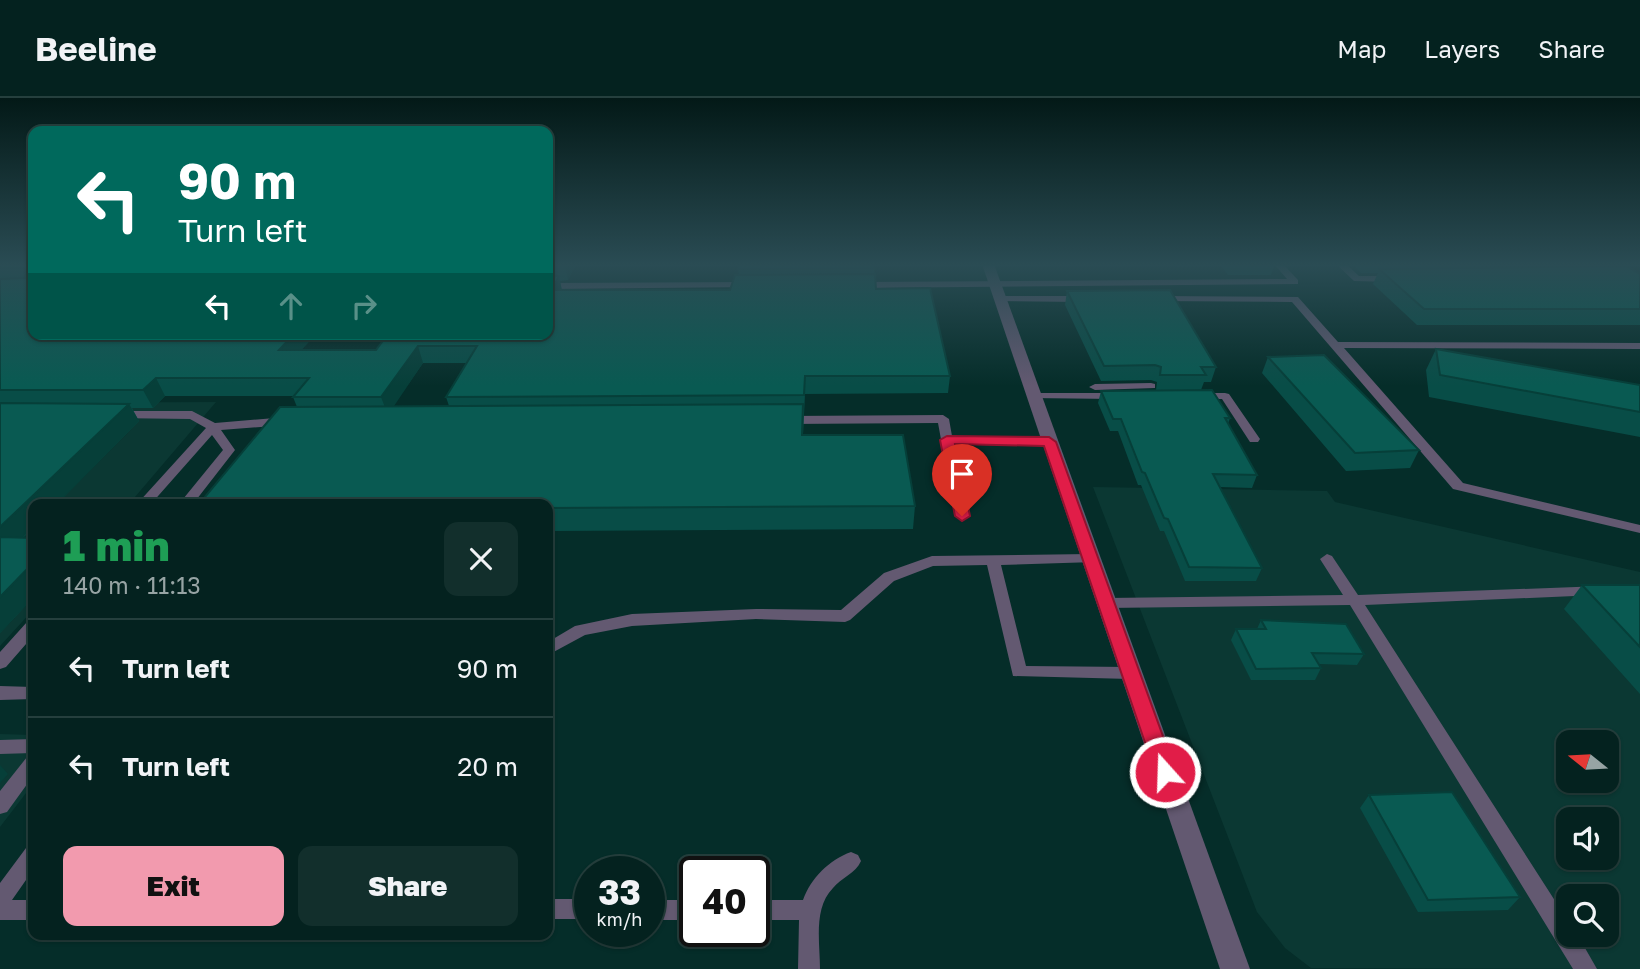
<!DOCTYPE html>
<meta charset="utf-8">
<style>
:root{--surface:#04221f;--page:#122f2c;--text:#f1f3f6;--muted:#97a4a4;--line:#253f3d;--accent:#f29aae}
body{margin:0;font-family:"Golos Text",sans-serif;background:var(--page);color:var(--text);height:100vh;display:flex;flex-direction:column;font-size:26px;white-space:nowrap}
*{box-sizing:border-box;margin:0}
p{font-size:23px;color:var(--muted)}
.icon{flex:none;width:38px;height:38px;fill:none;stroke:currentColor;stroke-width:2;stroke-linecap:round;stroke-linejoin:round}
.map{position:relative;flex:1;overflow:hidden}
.drawer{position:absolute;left:28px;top:401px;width:525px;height:441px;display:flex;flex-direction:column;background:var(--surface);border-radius:14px;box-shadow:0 2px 5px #0004,0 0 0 2px var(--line)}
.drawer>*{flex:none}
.hud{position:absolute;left:28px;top:28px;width:525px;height:214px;border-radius:14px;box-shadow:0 2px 5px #0004,0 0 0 2px var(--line);background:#00695c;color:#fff;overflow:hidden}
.needle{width:46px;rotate:288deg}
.buttons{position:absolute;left:1556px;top:632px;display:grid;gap:14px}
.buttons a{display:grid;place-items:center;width:63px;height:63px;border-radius:14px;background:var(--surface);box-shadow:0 2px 5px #0004,0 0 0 2px var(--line);font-size:35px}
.speed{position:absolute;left:574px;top:758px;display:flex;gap:14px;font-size:35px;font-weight:700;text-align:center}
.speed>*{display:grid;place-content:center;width:91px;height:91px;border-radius:50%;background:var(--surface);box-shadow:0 2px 5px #0004,0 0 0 2px var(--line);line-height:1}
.speed small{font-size:18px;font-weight:400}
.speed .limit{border:4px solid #111;border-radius:10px;background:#fff;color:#111}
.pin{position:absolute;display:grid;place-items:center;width:60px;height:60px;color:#fff;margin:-72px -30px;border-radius:50% 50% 50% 0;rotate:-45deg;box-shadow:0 0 7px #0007}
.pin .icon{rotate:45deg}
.me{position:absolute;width:77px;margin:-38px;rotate:340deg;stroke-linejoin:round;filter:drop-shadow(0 0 5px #0008)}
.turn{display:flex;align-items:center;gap:24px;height:147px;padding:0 35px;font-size:32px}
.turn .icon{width:91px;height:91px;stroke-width:2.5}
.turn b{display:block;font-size:49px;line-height:60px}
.lanes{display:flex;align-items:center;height:66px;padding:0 35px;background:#0003;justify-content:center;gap:35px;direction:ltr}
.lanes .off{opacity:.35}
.round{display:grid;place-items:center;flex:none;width:74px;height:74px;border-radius:14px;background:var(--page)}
.overview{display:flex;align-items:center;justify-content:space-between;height:119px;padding:0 35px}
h1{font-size:42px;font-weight:800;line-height:52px;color:#1e9e55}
.button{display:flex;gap:14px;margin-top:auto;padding:14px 35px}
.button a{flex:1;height:80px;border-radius:14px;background:var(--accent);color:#111;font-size:28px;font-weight:800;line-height:80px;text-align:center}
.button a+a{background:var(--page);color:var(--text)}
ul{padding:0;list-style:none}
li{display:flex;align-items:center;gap:21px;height:98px;padding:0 35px;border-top:2px solid var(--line)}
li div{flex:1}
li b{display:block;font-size:26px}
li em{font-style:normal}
header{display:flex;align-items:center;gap:42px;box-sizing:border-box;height:98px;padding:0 35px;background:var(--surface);border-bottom:2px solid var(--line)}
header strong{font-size:33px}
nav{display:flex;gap:38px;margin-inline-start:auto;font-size:24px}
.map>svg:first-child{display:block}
.built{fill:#0b3833;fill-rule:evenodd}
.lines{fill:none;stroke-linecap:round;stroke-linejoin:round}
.service{fill:#635971;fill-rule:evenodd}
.tertiary{fill:#635971;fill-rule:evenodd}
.wall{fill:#084d47;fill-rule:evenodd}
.shaded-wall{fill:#063f39}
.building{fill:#095a52;stroke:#063f39;stroke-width:2}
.route{fill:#e11d48;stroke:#92132f;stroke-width:2}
</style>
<header>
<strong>Beeline</strong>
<nav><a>Map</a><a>Layers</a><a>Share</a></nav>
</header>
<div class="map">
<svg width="1640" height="871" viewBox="0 0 1640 871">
<rect width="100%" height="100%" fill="#052d29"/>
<path class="built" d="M 216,304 L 129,406 L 33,406 L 33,512 L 0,548 L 0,305 Z
M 1093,389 L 1327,393 L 1335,404 L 1640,474 L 1640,871 L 1311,870 L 1285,850 L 1257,814 ZM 1568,644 L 1606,644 L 1606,682 L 1568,682 ZM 1568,721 L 1606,721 L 1606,760 L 1568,760 ZM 1568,798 L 1606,798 L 1606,836 L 1568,836 Z
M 0,636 L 33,637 L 33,686 L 0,729 Z"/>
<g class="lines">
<path class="service" d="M 1274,166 L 1283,166 L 1298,182 L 1298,186 L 859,190 L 854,187 L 859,184 L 1287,181 Z
M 1336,166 L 1346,166 L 1359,178 L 1394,178 L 1399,181 L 1394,184 L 1354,183 Z
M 748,184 L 753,187 L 751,189 L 548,191 L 548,185 Z
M 1000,198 L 1082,198 L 1087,201 L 1082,204 L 997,203 L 995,201 Z
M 1159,198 L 1298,199 L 1338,244 L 1640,245 L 1640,251 L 1344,250 L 1463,385 L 1640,427 L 1640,435 L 1453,391 L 1292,204 L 1156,203 L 1154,201 Z
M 1151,285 L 1155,286 L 1155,290 L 1095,292 L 1089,289 L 1095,286 Z
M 1033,295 L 1116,295 L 1122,298 L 1116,301 L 1029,300 L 1027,298 Z
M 1225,295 L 1229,296 L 1260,341 L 1258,344 L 1250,344 L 1222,301 L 1199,301 L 1193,298 L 1199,295 Z
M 117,313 L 192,313 L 215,325 L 287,319 L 293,323 L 287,327 L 221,332 L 235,352 L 193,406 L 179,406 L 223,352 L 212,337 L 151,406 L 137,406 L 206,330 L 190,321 L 113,320 L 113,314 Z
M 943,317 L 949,321 L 952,338 L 1049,340 L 1055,344 L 1049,348 L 954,346 L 969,418 L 962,422 L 955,418 L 938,325 L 787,326 L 781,322 L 787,318 Z
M 1090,456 L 1097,461 L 1095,464 L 1001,467 L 1026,568 L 1130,569 L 1136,571 L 1138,575 L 1136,579 L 1130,581 L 1013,578 L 987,467 L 933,468 L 894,483 L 850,522 L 845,524 L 756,521 L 632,528 L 585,537 L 548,557 L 548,544 L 575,528 L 632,516 L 756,511 L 841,512 L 884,475 L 932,458 Z
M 1327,456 L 1332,458 L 1358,497 L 1602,488 L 1605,492 L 1602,496 L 1597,497 L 1365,507 L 1568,823 L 1568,836 L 1577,836 L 1597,871 L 1573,871 L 1350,507 L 1106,510 L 1101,509 L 1098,505 L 1101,501 L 1106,500 L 1343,497 L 1320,461 Z
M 33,522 L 33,538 L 6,569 L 0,571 L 0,554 L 27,524 Z
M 0,588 L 33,589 L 33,601 L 0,602 Z
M 33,641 L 33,655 L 0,656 L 0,642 Z
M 33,656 L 33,678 L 7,714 L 0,716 L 0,693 L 27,659 Z
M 33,747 L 33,772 L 12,802 L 33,802 L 33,822 L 0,822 L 0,785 L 26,750 Z
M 851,754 L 858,757 L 861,763 C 856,775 841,780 833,790 C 813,810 820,845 820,871 L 798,871 L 799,822 L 754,822 L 754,802 L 803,802 C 811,780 829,762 851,754 Z
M 548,801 L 590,801 L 590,821 L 548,821 Z
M 649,802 L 695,802 L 695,822 L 649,822 Z"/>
<path class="tertiary" d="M 982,166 L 994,166 L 1250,871 L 1220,871 Z"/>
</g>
<path class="wall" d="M 0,166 L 33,166 L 33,236 L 316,236 L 301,252 L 376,252 L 388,236 L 548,236 L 548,166 L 576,166 L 568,182 L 560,183 L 562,192 L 730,192 L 739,177 L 738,171 L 874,166 L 876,191 L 950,278 L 948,295 L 805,296 L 803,337 L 915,408 L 913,431 L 548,433 L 548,406 L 297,309 L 293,299 L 294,298 L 165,298 L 153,310 L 132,310 L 139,323 L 23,440 L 33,440 L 33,500 L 0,535 ZM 423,265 L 467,265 L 446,299 L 449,308 L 393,308 Z
M 1175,166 L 1275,166 L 1271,177 L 1228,177 L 1221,168 L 1177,169 Z
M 1352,166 L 1603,166 L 1602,168 L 1640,176 L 1640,227 L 1417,227 L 1373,186 L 1378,175 L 1361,175 Z
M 1067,193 L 1216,269 L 1211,284 L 1204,284 L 1201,292 L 1230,320 L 1228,326 L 1257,377 L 1252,390 L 1220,389 L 1262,470 L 1256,483 L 1185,483 L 1164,433 L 1160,433 L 1141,387 L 1138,387 L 1118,333 L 1110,333 L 1098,305 L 1101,293 L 1156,292 L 1157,284 L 1151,282 L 1101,283 L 1065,207 Z
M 1436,251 L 1640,287 L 1640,339 L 1429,299 L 1426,272 Z
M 1268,259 L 1419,352 L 1410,370 L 1346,373 L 1262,275 Z
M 1582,487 L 1640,487 L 1640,596 L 1564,511 Z
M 1261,522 L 1364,556 L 1357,567 L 1319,566 L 1321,570 L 1315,582 L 1251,582 L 1231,542 L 1236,531 L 1257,531 Z
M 1369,697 L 1520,799 L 1508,812 L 1418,814 L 1360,710 Z"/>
<path class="shaded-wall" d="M 576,166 L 568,182 L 565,167 Z
M 559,178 L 562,194 L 552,192 Z
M 294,236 L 316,236 L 286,269 L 279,252 Z
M 418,248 L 423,265 L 388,317 L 381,299 Z
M 156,280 L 165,298 L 153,310 L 143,292 Z
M 129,306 L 139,323 L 57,406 L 33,406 L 33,429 L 4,458 L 0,453 L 0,429 Z
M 33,465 L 33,500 L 0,535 L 0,499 Z
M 0,667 L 8,676 L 0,685 Z"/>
<path class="building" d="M 0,166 L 33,166 L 33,236 L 294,236 L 279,252 L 376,252 L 388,236 L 548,236 L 548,177 L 559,178 L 552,192 L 730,192 L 735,177 L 875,176 L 876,191 L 930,190 L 950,278 L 805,278 L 804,297 L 446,299 L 477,248 L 418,248 L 381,299 L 293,299 L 309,280 L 156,280 L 143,292 L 0,292 L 0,181 L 25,180 L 26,172 L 24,170 L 0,170 Z
M 739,166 L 874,166 L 874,170 L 738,171 Z
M 1626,168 L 1640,176 L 1640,211 L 1424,211 L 1379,171 Z
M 1170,192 L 1216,269 L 1201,269 L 1206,277 L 1160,277 L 1161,269 L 1155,267 L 1104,268 L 1067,193 Z
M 1436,251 L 1640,287 L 1640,314 L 1440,277 Z
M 1324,257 L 1419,352 L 1355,355 L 1268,259 Z
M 1212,292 L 1230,320 L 1225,320 L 1257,377 L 1213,376 L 1262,470 L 1189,469 L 1168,421 L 1164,420 L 1145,375 L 1142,374 L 1121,321 L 1113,321 L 1101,293 Z
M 0,305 L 129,306 L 0,429 Z
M 803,306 L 802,337 L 903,337 L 915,408 L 548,410 L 548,406 L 199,406 L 280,309 Z
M 0,439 L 33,440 L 33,465 L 0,499 Z
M 1582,487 L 1640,487 L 1640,549 Z
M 1261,522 L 1346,526 L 1364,556 L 1312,555 L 1321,570 L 1256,571 L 1236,531 L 1266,531 Z
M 1452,694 L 1520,799 L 1428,802 L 1369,697 Z"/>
<linearGradient id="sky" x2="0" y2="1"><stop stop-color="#031917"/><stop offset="0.58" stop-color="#2a4c54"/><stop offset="1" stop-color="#2a4c54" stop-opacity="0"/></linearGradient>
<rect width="1640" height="288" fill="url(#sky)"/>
<path class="route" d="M 947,338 L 1049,339 L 1056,344 L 1176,674 L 1173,680 L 1165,682 L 1158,680 L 1155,674 L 1044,348 L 955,346 L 970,418 L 962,423 L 955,418 L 940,342 Z"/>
</svg>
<div class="buttons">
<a><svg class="needle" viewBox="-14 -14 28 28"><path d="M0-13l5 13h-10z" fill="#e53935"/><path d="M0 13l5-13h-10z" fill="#97a4a4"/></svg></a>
<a><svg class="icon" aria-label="sound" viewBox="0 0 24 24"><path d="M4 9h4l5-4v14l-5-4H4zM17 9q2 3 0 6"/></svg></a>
<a><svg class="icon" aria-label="search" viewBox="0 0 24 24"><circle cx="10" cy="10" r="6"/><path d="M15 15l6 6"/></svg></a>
</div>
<div class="speed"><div>33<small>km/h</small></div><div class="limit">40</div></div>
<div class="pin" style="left:962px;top:418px;background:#d93025"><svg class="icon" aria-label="arrive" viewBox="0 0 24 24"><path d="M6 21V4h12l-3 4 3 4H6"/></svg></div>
<svg class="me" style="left:1165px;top:674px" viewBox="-20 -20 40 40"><circle r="17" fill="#e11d48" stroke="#fff" stroke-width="3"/><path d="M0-11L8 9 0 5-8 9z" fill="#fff"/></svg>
<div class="hud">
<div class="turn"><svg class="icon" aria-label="left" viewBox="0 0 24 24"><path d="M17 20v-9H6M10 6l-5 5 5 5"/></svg><div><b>90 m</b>Turn left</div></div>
<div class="lanes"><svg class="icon" aria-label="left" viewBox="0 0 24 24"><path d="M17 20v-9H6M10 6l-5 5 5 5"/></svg><svg class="icon off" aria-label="ahead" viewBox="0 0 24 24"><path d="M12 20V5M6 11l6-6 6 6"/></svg><svg class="icon off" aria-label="right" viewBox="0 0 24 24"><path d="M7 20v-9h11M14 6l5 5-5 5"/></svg></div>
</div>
<section class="drawer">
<div class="overview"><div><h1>1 min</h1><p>140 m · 11:13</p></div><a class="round"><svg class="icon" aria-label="close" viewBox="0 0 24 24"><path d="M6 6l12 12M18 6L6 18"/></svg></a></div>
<ul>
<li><svg class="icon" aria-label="left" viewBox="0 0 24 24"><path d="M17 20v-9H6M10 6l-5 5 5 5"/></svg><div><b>Turn left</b></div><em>90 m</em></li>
<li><svg class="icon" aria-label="left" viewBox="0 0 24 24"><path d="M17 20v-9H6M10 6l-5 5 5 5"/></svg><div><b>Turn left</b></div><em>20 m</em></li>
</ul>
<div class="button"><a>Exit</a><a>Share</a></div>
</section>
</div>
